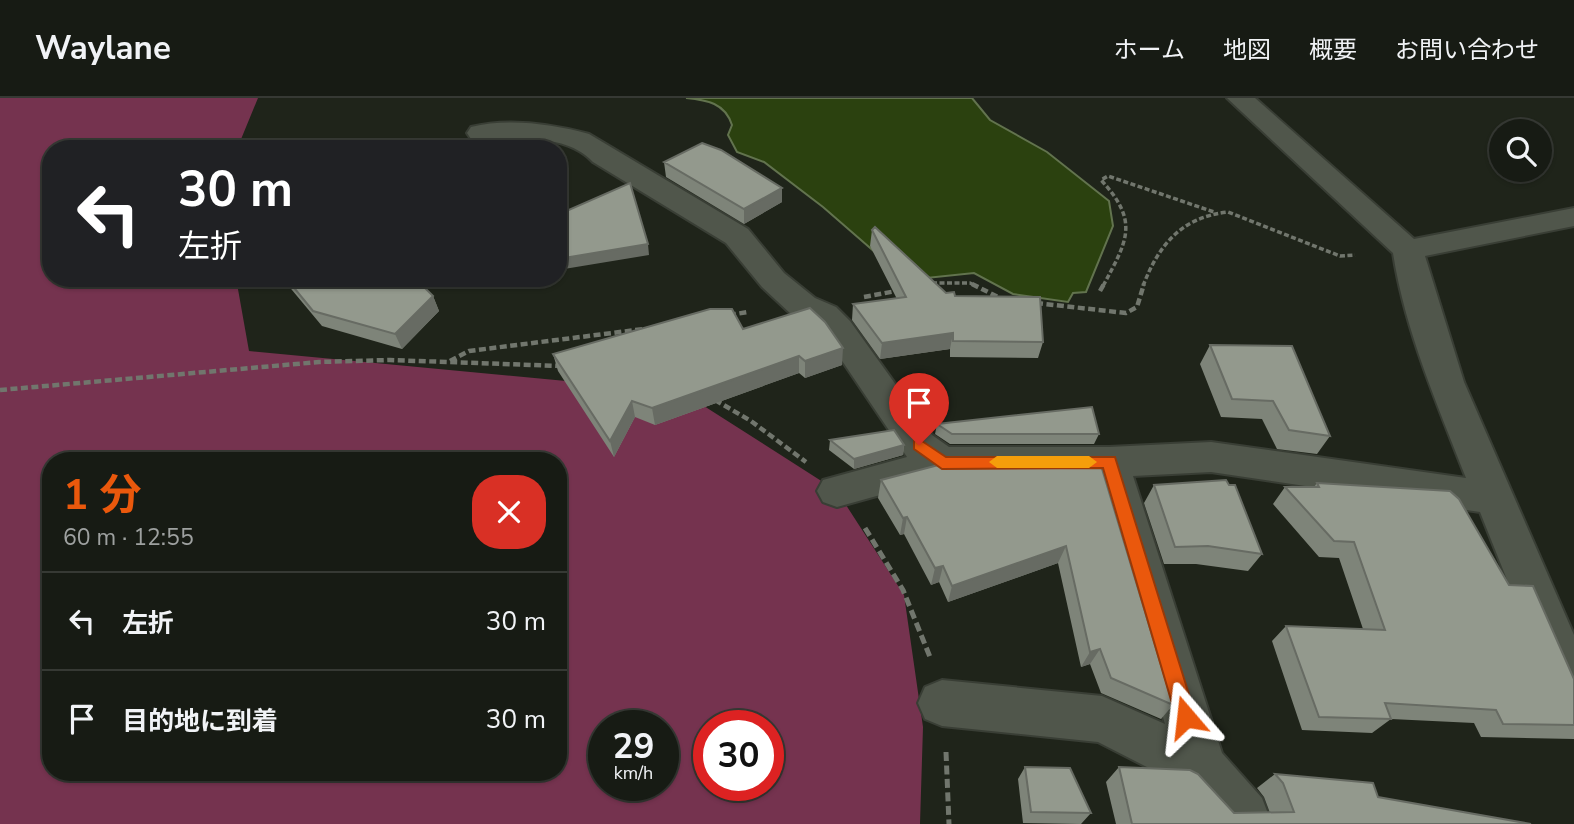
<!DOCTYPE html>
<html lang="ja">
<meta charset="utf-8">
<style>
:root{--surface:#171b14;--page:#20241d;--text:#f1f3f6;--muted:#9ea1a0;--line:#363934;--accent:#ea580c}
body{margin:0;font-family:"Nunito Sans","Noto Sans JP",sans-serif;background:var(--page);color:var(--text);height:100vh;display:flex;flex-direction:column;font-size:26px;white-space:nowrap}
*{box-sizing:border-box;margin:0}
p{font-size:23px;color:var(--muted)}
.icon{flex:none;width:38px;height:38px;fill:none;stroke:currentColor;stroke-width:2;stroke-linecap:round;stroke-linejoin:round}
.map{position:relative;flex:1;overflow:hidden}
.side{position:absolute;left:42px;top:354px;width:525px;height:329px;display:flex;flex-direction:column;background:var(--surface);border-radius:28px;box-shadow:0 2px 5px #0004,0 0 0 2px var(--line)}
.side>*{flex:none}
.banner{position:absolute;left:42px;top:42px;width:525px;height:147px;border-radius:28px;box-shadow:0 2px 5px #0004,0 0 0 2px var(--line);background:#202124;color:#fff;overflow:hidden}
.controls{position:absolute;left:1489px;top:21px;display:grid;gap:14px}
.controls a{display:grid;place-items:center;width:63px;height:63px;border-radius:50%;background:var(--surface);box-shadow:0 2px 5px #0004,0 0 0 2px var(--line);font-size:35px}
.speed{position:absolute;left:588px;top:612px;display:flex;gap:14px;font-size:35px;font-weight:700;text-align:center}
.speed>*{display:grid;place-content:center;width:91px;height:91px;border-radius:50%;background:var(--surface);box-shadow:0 2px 5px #0004,0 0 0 2px var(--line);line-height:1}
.speed small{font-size:18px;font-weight:400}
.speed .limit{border:10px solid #d22;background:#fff;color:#111}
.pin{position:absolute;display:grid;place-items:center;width:60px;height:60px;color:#fff;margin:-72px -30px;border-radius:50% 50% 50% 0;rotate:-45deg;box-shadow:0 0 7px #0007}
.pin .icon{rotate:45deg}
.me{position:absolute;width:77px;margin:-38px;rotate:343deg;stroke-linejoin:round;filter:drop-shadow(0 0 5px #0008)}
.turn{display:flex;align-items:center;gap:24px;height:147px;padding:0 21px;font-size:32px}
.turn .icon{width:91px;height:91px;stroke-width:2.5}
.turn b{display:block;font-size:49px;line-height:60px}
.round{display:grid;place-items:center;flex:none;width:74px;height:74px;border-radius:28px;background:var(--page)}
.headline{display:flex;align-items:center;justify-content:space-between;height:119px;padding:0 21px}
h1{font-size:42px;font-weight:700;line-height:52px;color:var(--accent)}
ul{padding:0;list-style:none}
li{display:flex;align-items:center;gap:21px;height:98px;padding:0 21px;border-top:2px solid var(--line)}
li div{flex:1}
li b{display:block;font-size:26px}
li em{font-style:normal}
header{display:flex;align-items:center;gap:42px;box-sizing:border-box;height:98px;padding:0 35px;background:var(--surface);border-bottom:2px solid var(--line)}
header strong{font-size:33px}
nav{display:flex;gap:38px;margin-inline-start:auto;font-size:24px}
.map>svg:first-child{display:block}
.forest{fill:#75334f;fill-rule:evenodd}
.water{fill:#2b410f;stroke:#62734e;stroke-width:2}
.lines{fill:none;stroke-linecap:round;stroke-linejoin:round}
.street-casing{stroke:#393e35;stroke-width:4}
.path-far2{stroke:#71766d;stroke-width:3.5;stroke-dasharray:5 2.5;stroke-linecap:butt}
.path-far1{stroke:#71766d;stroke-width:4.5;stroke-dasharray:7 3.5;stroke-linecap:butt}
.path{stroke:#71766d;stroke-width:5;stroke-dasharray:9 4.5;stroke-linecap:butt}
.street{fill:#50564b;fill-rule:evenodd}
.wall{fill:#7e8479}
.shaded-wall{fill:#676b63}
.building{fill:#93998d;stroke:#676b63;stroke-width:2}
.route{fill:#ea580c;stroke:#983908;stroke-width:2}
.slow{fill:#f59e0b}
</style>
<header>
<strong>Waylane</strong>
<nav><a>ホーム</a><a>地図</a><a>概要</a><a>お問い合わせ</a></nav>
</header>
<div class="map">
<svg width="1574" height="726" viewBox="0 0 1574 726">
<rect width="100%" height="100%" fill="#1f241a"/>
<path class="forest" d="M 0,0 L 258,0 L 237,51 L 51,51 L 51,180 L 236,180 L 249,253 L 682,294 L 837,393 L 904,497 L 923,629 L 920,726 L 0,726 ZM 51,362 L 558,362 L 558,674 L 51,674 ZM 604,628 L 663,628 L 663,688 L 604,688 ZM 709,628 L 768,628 L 768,688 L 709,688 Z"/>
<path class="water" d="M 686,0 L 972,0 L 990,22 L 1047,54 L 1109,103 L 1113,128 L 1086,194 L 1073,195 L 1068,204 L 1013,196 L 974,175 L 907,182 L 823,109 L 764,64 L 737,54 L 728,37 L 732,27 C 725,5 707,2 686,0 Z"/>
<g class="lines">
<g class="street-casing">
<path id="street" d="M 1227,0 L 1255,0 L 1414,141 L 1574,110 L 1574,128 L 1425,158 L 1464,284 L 1574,537 L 1574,613 L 1557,607 L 1480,414 L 1211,374 L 1133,378 L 1222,655 L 1262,700 L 1272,726 L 1217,726 L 1184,688 L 1098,644 L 942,628 L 925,621 L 918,605 L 925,589 L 942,582 L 1102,598 L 1165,626 L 1094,379 L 945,379 L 837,409 L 823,404 L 817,393 L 823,382 L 907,359 L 826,239 L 812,225 L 791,216 L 762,189 L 726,145 L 593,64 C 564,34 518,42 480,43 L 471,41 L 467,35 L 471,29 C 508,20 552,26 589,36 L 748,131 L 784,175 L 815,200 L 836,209 L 850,223 L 932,337 L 949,349 L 1109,349 L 1211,344 L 1466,380 C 1438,308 1405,233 1393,155 Z"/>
</g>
<path class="path-far2" d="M 932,185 L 970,185 L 976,188
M 1103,188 C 1127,143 1140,124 1101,82 L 1108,78 L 1214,114
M 1143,188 C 1159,146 1182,119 1228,114 L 1340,158 L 1355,157"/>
<path class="path-far1" d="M 972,186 L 1000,200
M 1100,193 L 1104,186
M 864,199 L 896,193
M 1036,205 L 1126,215 L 1137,209 L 1144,186
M 729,217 L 748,214
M 450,263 L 469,253 L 644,231
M 0,292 L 319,264 L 390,262 L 561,268
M 715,302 L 751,323 L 806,364"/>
<path class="path" d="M 865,430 L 903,492 L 930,559
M 946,654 L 949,726"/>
<use href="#street" class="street"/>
</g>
<path class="wall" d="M 664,64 L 782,104 L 744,126 L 666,79 Z
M 872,132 L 946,195 L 955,198 L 1043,244 L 1038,260 L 950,259 L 950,251 L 880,261 L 852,222 L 853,206 L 897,201 L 870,148 Z
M 282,180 L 415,180 L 433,198 L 439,213 L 402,251 L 322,228 Z
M 743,231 L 842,267 L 805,280 L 799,275 L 655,327 L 635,319 L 614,359 L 558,273 L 553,256 Z
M 1210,247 L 1330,338 L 1317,356 L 1277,351 L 1262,321 L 1221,319 L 1200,266 Z
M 937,326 L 1099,336 L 1094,346 L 950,346 L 935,336 Z
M 830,342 L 904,347 L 903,357 L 854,371 L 829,352 Z
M 1100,364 L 1173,607 L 1161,621 L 1101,595 L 1090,566 L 1081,569 L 1058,465 L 948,504 L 939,484 L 931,487 L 904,436 L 900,437 L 878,400 L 881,382 Z
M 1317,385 L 1509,487 L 1574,581 L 1574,641 L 1481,639 L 1474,625 L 1391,621 L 1372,635 L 1302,632 L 1272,543 L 1286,528 L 1363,531 L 1339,460 L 1319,459 L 1273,406 L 1285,389 L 1314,389 Z
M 1154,387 L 1262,456 L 1248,473 L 1196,466 L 1164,466 L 1144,405 Z
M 1025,669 L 1091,715 L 1081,726 L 1023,725 L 1018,681 Z
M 1119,669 L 1234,715 L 1270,715 L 1264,699 L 1257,690 L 1275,676 L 1378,699 L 1531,726 L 1116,726 L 1106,684 Z"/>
<path class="shaded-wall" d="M 782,90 L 782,104 L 744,126 L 744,111 Z
M 648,146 L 649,157 L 558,172 L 558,161 Z
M 433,198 L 439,213 L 402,251 L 395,236 Z
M 953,235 L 950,251 L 880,261 L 882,245 Z
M 843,250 L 842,267 L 805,280 L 805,263 Z
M 799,258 L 799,275 L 655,327 L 652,310 Z
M 632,303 L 635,319 L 614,359 L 610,343 Z
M 904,347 L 903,357 L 854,371 L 854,361 Z
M 907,419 L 904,436 L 900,437 L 903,420 Z
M 1066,448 L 1058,465 L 948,504 L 952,488 Z
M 943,468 L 939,484 L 931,487 L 935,470 Z
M 1100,551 L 1090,566 L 1081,569 L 1090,554 Z"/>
<path class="building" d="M 702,45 L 721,52 L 782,90 L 744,111 L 664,64 Z
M 630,85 L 648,146 L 558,161 L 558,124 L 564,114 Z
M 875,129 L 946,195 L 954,194 L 955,198 L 1040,199 L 1043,244 L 953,243 L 953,235 L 882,245 L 853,206 L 906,199 L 872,132 Z
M 286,180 L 415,180 L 433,198 L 395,236 L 313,213 Z
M 810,210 L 825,224 L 843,250 L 805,263 L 799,258 L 652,310 L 632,303 L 610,343 L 553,256 L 710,211 L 732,211 L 743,231 Z
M 1210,247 L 1292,248 L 1330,338 L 1289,332 L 1273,303 L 1232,301 Z
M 1092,309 L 1099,336 L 952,336 L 937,326 Z
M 894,332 L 904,347 L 854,361 L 830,342 Z
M 950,364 L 1100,364 L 1173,607 L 1111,580 L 1100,551 L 1090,554 L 1066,448 L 952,488 L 943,468 L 935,470 L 907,419 L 903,420 L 881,382 Z
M 1226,382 L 1229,387 L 1235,387 L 1262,456 L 1208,448 L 1175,449 L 1154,387 Z
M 1317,385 L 1450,393 L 1459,401 L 1509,487 L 1533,488 L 1574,581 L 1574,627 L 1503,626 L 1496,612 L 1385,605 L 1391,621 L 1319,619 L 1286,528 L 1385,532 L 1354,444 L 1334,443 L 1285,389 L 1319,389 Z
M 1025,669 L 1070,670 L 1091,715 L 1031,714 Z
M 1119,669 L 1190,672 L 1198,676 L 1234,715 L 1294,714 L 1283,685 L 1275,676 L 1373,685 L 1378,699 L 1531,726 L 1132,726 Z"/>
<path class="route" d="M 919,341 L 946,359 L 1115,359 L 1196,619 L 1193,626 L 1186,629 L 1179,626 L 1176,619 L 1103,370 L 942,371 L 914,351 L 914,343 Z"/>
<path class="slow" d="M 997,358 L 1089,358 L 1097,364 L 1089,370 L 997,370 L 989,364 Z"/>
</svg>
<div class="controls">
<a><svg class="icon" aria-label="search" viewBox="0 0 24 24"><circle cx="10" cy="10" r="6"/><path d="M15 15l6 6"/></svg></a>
</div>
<div class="speed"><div>29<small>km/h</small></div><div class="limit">30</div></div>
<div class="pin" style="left:919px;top:347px;background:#d93025"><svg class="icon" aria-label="arrive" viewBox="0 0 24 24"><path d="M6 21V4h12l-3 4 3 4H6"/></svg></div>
<svg class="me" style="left:1186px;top:619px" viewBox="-20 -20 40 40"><path d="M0-17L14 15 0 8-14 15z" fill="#ea580c" stroke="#fff" stroke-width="4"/></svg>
<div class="banner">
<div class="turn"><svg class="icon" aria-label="left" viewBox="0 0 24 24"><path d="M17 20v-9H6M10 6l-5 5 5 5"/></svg><div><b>30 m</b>左折</div></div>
</div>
<section class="side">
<div class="headline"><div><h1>1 分</h1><p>60 m · 12:55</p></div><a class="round" style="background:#d93025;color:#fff"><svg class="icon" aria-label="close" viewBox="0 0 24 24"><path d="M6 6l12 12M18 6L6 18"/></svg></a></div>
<ul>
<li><svg class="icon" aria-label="left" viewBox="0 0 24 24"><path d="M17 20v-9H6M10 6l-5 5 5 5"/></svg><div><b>左折</b></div><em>30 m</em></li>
<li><svg class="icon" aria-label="arrive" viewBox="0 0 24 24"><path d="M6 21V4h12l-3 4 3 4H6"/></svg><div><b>目的地に到着</b></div><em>30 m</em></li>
</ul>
</section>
</div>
